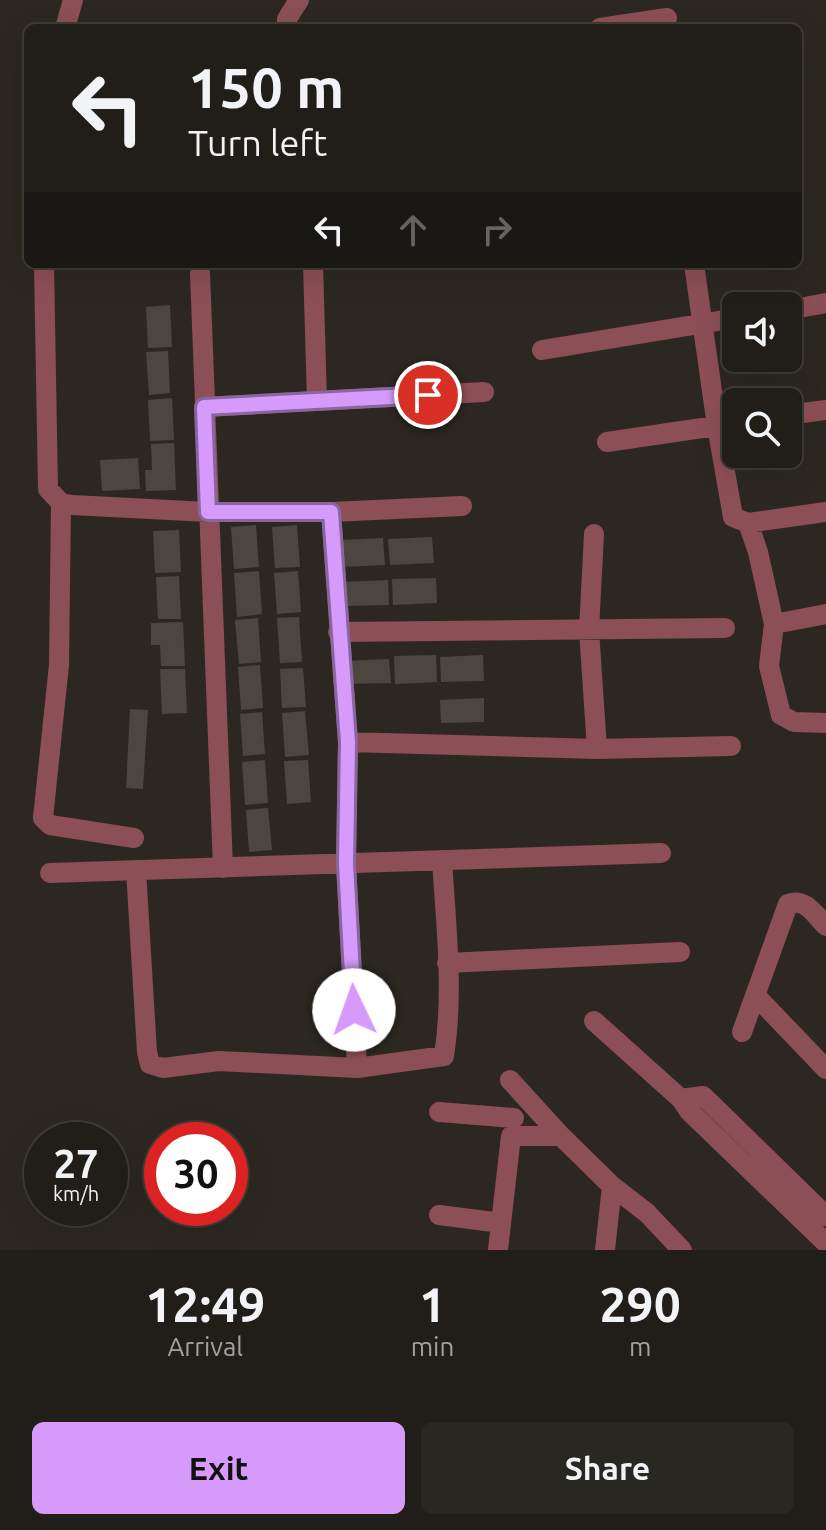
<!DOCTYPE html>
<style>
:root{--surface:#211e19;--page:#292722;--text:#f1f3f6;--muted:#a2a2a2;--line:#3e3c38;--accent:#d69bfa}
body{margin:0;font-family:Ubuntu,sans-serif;background:var(--page);color:var(--text);height:100vh;display:flex;flex-direction:column;font-size:30px;white-space:nowrap}
*{box-sizing:border-box;margin:0}
p{font-size:26px;color:var(--muted)}
.icon{flex:none;width:44px;height:44px;fill:none;stroke:currentColor;stroke-width:2;stroke-linecap:round;stroke-linejoin:round}
.map{position:relative;height:1250px;overflow:hidden}
.details{display:flex;flex-direction:column;background:var(--surface);flex:1}
.details>*{flex:none}
.banner{position:absolute;left:24px;top:24px;width:778px;height:244px;border-radius:12px;box-shadow:0 8px 32px #0002,0 0 0 2px var(--line);background:#211e19;color:var(--text);overflow:hidden}
.fabs{position:absolute;left:722px;top:292px;display:grid;gap:16px}
.fabs a{display:grid;place-items:center;width:80px;height:80px;border-radius:12px;background:var(--surface);box-shadow:0 8px 32px #0002,0 0 0 2px var(--line);font-size:40px}
.speed{position:absolute;left:24px;top:1122px;display:flex;gap:16px;font-size:40px;font-weight:700;text-align:center}
.speed>*{display:grid;place-content:center;width:104px;height:104px;border-radius:50%;background:var(--surface);box-shadow:0 8px 32px #0002,0 0 0 2px var(--line);line-height:1}
.speed small{font-size:20px;font-weight:400}
.speed .limit{border:12px solid #d22;background:#fff;color:#111}
.pin{position:absolute;display:grid;place-items:center;width:68px;height:68px;color:#fff;margin:-34px;border:4px solid #fff;border-radius:50%;box-shadow:0 2px 8px #0007}
.me{position:absolute;width:88px;margin:-44px;rotate:357deg;stroke-linejoin:round;filter:drop-shadow(0 0 6px #0008)}
.turn{display:flex;align-items:center;gap:28px;height:168px;padding:0 32px;font-size:36px}
.turn .icon{width:104px;height:104px;stroke-width:2.5}
.turn b{display:block;font-size:56px;line-height:68px}
.lanes{display:flex;align-items:center;height:76px;padding:0 32px;background:#0003;justify-content:center;gap:40px;direction:ltr}
.lanes .off{opacity:.35}
.eta{display:flex;justify-content:space-evenly;align-items:center;height:136px;text-align:center}
.eta b{font-size:48px;font-weight:600;line-height:56px}
.cta{display:flex;gap:16px;margin-top:auto;padding:16px 32px}
.cta a{flex:1;height:92px;border-radius:12px;background:var(--accent);color:#111;font-size:32px;font-weight:600;line-height:92px;text-align:center}
.cta a+a{background:var(--page);color:var(--text)}
.map>svg:first-child{display:block}
.building{fill:#4b463e}
.lines{fill:none;stroke-linecap:round;stroke-linejoin:round}
.minor{stroke:#8d4f56;stroke-width:20}
.route-casing{stroke:#8b65a2;stroke-width:20}
.route{stroke:#d69bfa;stroke-width:14}
</style>
<div class="map">
<svg width="826" height="1250" viewBox="0 0 826 1250">
<rect width="100%" height="100%" fill="#2c2821"/>
<path class="building" d="M 170,305 L 172,347 L 148,348 L 146,307 Z
M 168,351 L 170,393 L 149,395 L 146,352 Z
M 172,398 L 174,440 L 150,441 L 148,400 Z
M 174,443 L 176,490 L 146,491 L 145,470 L 152,470 L 151,444 Z
M 138,458 L 140,489 L 102,491 L 100,460 Z
M 256,525 L 259,567 L 234,569 L 231,527 Z
M 297,525 L 300,567 L 275,568 L 272,527 Z
M 179,530 L 181,572 L 155,573 L 153,531 Z
M 432,537 L 434,563 L 390,565 L 388,539 Z
M 383,538 L 385,565 L 341,567 L 340,540 Z
M 259,571 L 262,614 L 237,617 L 234,573 Z
M 298,571 L 301,612 L 277,614 L 274,573 Z
M 179,576 L 181,619 L 158,619 L 156,577 Z
M 436,578 L 437,603 L 393,605 L 392,579 Z
M 388,580 L 389,605 L 344,606 L 343,582 Z
M 299,617 L 302,662 L 280,663 L 277,618 Z
M 258,618 L 261,662 L 239,664 L 235,620 Z
M 183,622 L 185,666 L 161,666 L 160,645 L 151,645 L 151,623 Z
M 436,655 L 437,682 L 395,684 L 394,656 Z
M 483,655 L 484,681 L 441,682 L 440,657 Z
M 389,659 L 391,683 L 346,684 L 345,661 Z
M 260,665 L 263,708 L 241,710 L 238,667 Z
M 303,668 L 306,707 L 282,708 L 280,669 Z
M 160,669 L 185,669 L 187,713 L 162,714 Z
M 484,698 L 484,722 L 441,723 L 440,700 Z
M 130,709 L 148,710 L 143,789 L 126,788 Z
M 305,711 L 309,755 L 285,757 L 282,713 Z
M 262,712 L 265,754 L 243,756 L 240,714 Z
M 265,760 L 268,803 L 245,805 L 242,762 Z
M 308,760 L 311,802 L 287,804 L 284,761 Z
M 268,808 L 272,850 L 249,852 L 246,810 Z"/>
<g class="lines">
<path class="minor" d="M 65,28 L 73,0
M 287,28 L 287,19 L 299,0
M 600,28 L 667,18
M 44,264 L 48,489 L 61,503 L 72,505 L 208,512 L 331,512 L 348,742 L 597,749 L 589,630 L 594,534
M 313,264 L 317,401
M 694,264 L 717,426 L 733,517 L 748,523 L 826,512
M 200,273 L 223,868
M 788,310 L 826,303
M 542,350 L 736,318
M 204,407 L 484,392
M 788,415 L 826,410
M 607,442 L 736,423
M 61,503 L 59,665 L 43,818 L 50,825 L 134,838
M 331,512 L 462,506
M 748,523 L 758,552 L 774,624 L 769,666 L 781,715 L 794,722 L 826,723
M 774,624 L 826,614
M 338,632 L 725,628
M 348,742 L 346,864 L 357,1068
M 597,749 L 731,746
M 136,870 L 147,1052 L 150,1064 L 163,1068 L 219,1061 L 357,1068 L 444,1056 C 454,992 446,925 442,860
M 50,873 L 661,853
M 447,963 L 680,952
M 755,995 L 826,1069
M 594,1021 L 681,1099 L 689,1111 L 826,1243
M 742,1032 L 788,904 C 805,897 815,915 826,926
M 510,1080 L 561,1136
M 681,1099 L 703,1096 L 826,1216
M 439,1112 L 514,1118
M 439,1215 L 501,1223
M 498,1250 L 511,1136 L 561,1136 L 612,1186 L 647,1213 L 682,1250
M 605,1250 L 612,1186"/>
</g>
<g class="lines">
<g class="route-casing">
<path id="route" d="M 354,1010 L 346,864 L 348,742 L 331,512 L 208,512 L 204,407 L 428,395"/>
</g>
<use href="#route" class="route"/>
</g>
</svg>
<div class="fabs">
<a><svg class="icon" aria-label="sound" viewBox="0 0 24 24"><path d="M4 9h4l5-4v14l-5-4H4zM17 9q2 3 0 6"/></svg></a>
<a><svg class="icon" aria-label="search" viewBox="0 0 24 24"><circle cx="10" cy="10" r="6"/><path d="M15 15l6 6"/></svg></a>
</div>
<div class="speed"><div>27<small>km/h</small></div><div class="limit">30</div></div>
<div class="pin" style="left:428px;top:395px;background:#d93025"><svg class="icon" aria-label="arrive" viewBox="0 0 24 24"><path d="M6 21V4h12l-3 4 3 4H6"/></svg></div>
<svg class="me" style="left:354px;top:1010px" viewBox="-20 -20 40 40"><circle r="19" fill="#fff"/><path d="M0-13L10 11 0 6-10 11z" fill="#d69bfa"/></svg>
<div class="banner">
<div class="turn"><svg class="icon" aria-label="left" viewBox="0 0 24 24"><path d="M17 20v-9H6M10 6l-5 5 5 5"/></svg><div><b>150 m</b>Turn left</div></div>
<div class="lanes"><svg class="icon" aria-label="left" viewBox="0 0 24 24"><path d="M17 20v-9H6M10 6l-5 5 5 5"/></svg><svg class="icon off" aria-label="ahead" viewBox="0 0 24 24"><path d="M12 20V5M6 11l6-6 6 6"/></svg><svg class="icon off" aria-label="right" viewBox="0 0 24 24"><path d="M7 20v-9h11M14 6l5 5-5 5"/></svg></div>
</div>
</div>
<section class="details">
<div class="eta">
<div><b>12:49</b><p>Arrival</p></div>
<div><b>1</b><p>min</p></div>
<div><b>290</b><p>m</p></div>
</div>
<div class="cta"><a>Exit</a><a>Share</a></div>
</section>
